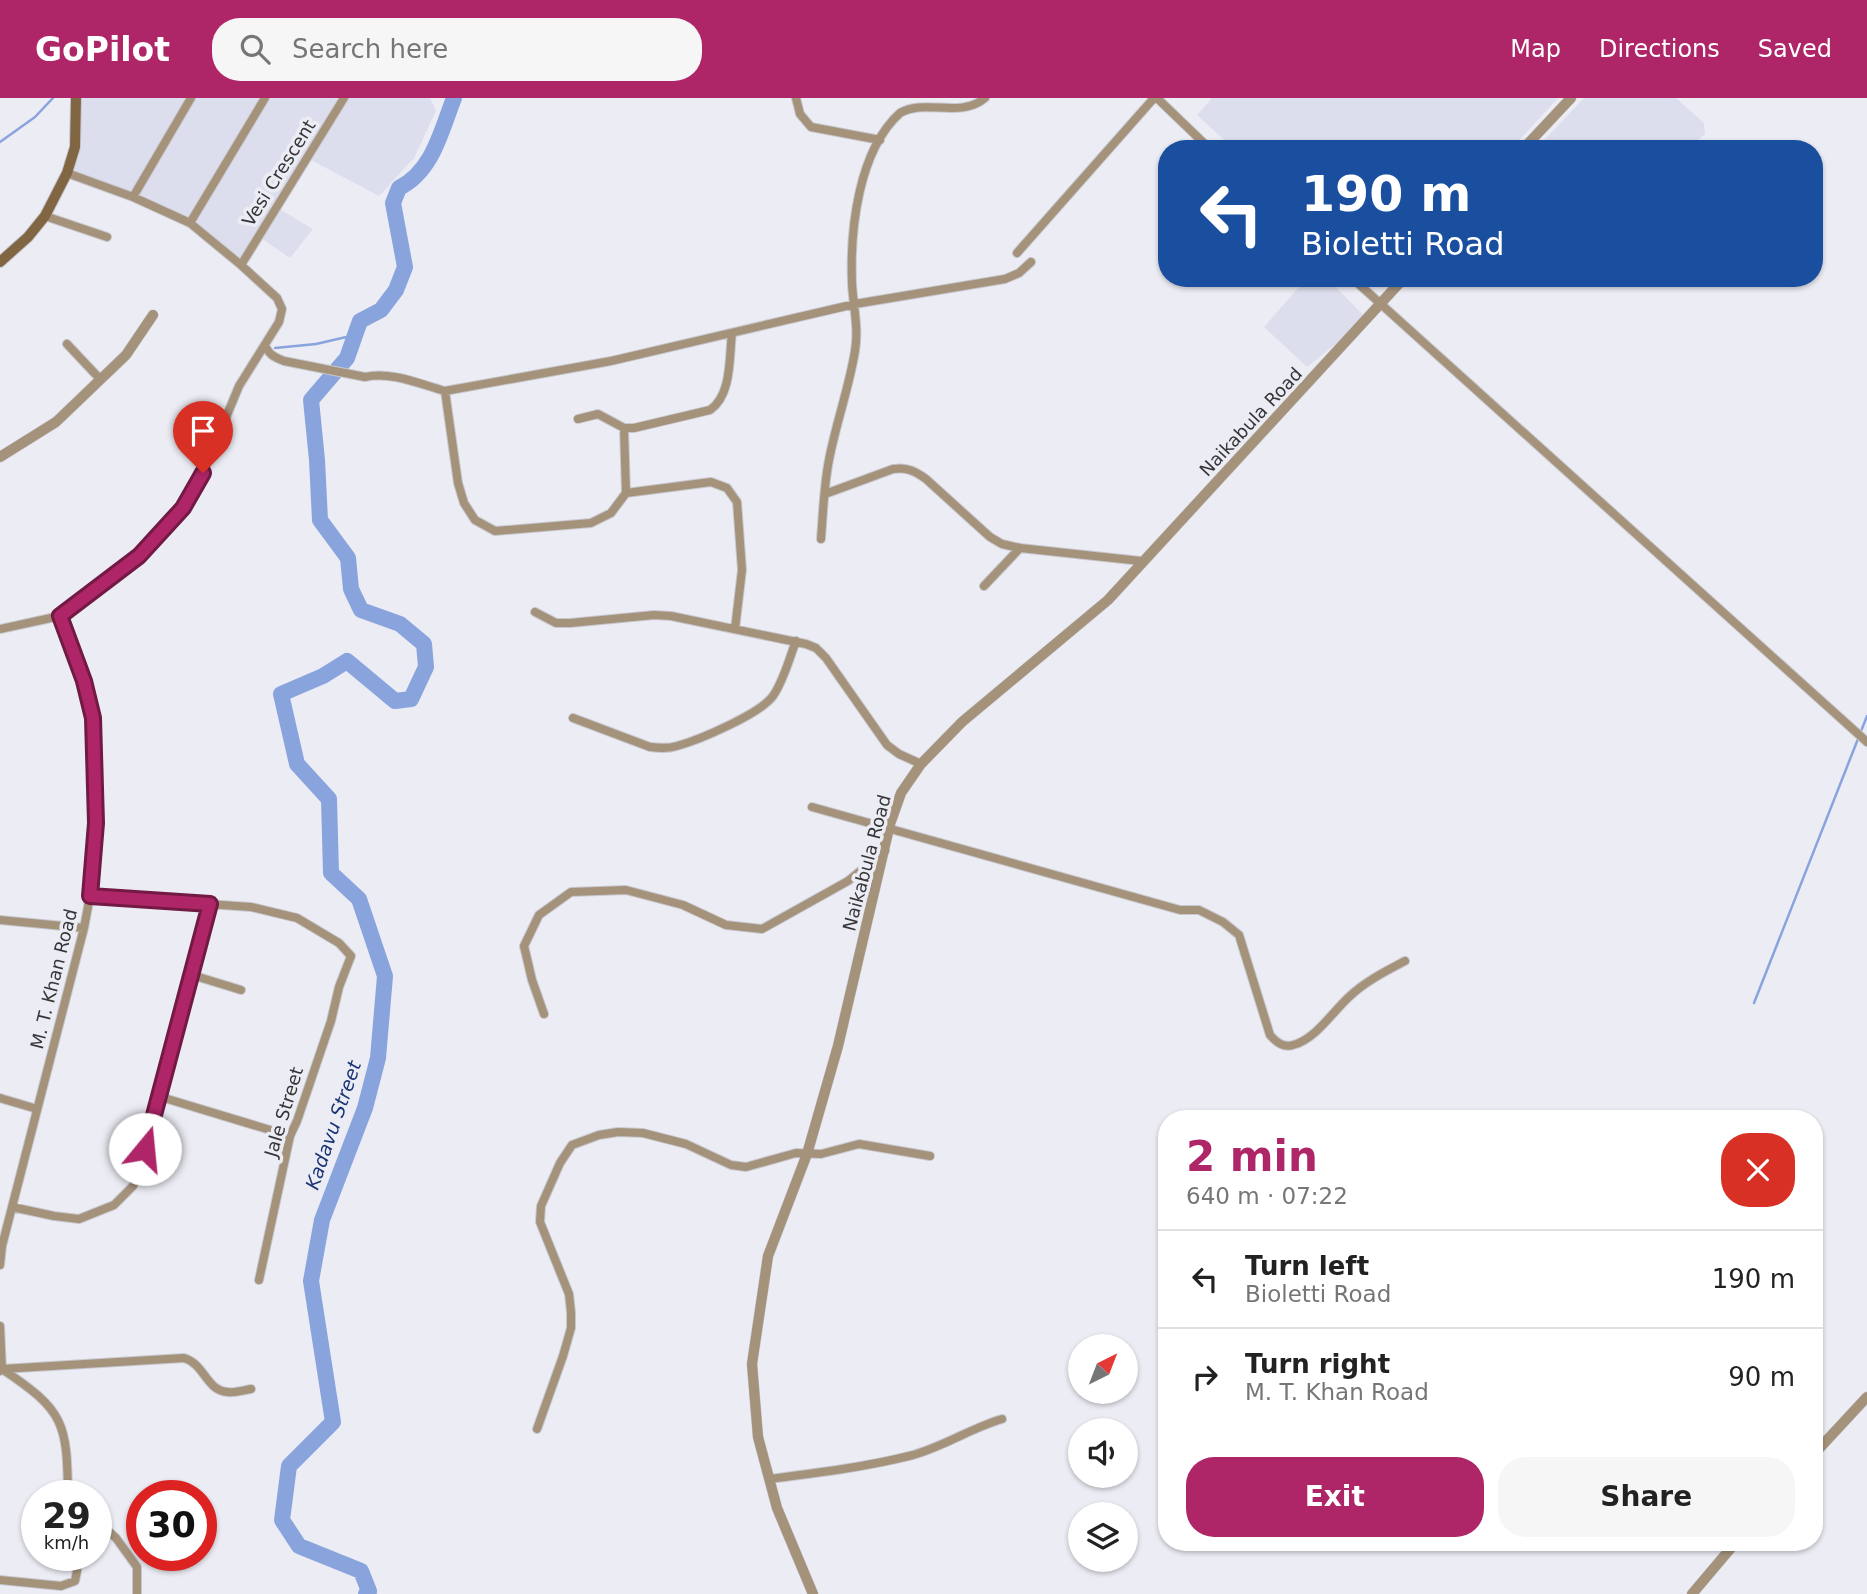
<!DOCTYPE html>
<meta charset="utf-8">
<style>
:root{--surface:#fff;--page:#f6f6f6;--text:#222;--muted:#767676;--line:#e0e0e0;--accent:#af2668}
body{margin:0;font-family:"DejaVu Sans",sans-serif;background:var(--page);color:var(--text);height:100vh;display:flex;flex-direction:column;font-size:26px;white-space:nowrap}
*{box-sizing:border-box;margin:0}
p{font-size:23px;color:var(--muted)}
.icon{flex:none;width:38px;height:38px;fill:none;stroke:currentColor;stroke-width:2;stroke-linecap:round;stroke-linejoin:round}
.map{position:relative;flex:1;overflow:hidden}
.side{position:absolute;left:1158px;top:1012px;width:665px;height:441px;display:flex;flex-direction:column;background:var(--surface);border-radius:28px;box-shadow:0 2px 5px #0004}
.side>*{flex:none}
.guide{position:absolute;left:1158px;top:42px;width:665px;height:147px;border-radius:28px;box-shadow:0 2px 5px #0004;background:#1a4fa0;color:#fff;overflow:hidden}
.needle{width:46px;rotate:42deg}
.tools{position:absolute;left:1068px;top:1236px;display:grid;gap:14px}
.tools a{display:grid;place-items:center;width:70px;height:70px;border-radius:50%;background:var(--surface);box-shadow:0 2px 5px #0004;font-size:35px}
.speed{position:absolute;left:21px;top:1382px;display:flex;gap:14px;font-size:35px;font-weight:700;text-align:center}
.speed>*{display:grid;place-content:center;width:91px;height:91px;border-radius:50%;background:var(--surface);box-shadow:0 2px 5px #0004;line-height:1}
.speed small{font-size:18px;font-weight:400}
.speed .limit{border:10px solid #d22;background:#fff;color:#111}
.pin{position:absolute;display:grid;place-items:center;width:60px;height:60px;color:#fff;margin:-72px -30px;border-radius:50% 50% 50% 0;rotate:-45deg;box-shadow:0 0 7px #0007}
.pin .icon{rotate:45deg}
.me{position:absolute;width:77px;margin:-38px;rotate:17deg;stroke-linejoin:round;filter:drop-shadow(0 0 5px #0008)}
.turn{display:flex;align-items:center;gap:24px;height:147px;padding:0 28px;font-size:32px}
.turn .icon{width:91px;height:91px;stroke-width:2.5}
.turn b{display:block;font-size:49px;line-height:60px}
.round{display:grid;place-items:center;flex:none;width:74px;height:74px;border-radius:28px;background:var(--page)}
.overview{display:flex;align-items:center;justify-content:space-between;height:119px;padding:0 28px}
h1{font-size:42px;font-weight:600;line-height:52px;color:var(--accent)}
.cta{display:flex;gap:14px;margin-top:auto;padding:14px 28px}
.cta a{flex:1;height:80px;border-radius:28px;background:var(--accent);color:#fff;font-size:28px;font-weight:600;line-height:80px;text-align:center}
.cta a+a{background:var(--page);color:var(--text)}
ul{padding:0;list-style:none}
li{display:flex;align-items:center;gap:21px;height:98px;padding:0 28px;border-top:2px solid var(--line)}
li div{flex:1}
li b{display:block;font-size:26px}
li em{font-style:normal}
header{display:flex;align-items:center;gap:42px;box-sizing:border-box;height:98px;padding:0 35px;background:var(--accent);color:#fff}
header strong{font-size:33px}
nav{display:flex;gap:38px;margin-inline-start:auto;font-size:24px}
.search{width:490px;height:63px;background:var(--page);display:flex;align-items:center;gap:18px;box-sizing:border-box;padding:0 24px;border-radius:28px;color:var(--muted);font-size:26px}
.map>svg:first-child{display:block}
.built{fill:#dddeed}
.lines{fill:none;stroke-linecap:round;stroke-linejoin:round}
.stream{stroke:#89a4dd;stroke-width:2.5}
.river{stroke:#89a4dd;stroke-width:16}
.minor-casing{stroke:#c8c8cf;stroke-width:10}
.tertiary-casing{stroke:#c8c8cf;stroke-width:11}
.secondary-casing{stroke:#c8c8cf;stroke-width:12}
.minor{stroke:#a5927b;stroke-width:8}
.tertiary{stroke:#a5927b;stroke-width:10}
.secondary{stroke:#816644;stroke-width:10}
.route-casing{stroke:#721944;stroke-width:18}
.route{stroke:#af2668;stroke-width:12}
.labels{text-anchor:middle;stroke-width:7;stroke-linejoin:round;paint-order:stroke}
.street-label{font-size:18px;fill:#363639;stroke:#ececf4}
.water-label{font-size:19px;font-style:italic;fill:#1a3476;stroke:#ececf4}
</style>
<header>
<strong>GoPilot</strong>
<div class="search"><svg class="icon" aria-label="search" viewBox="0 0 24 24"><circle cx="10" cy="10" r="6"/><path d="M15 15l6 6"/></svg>Search here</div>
<nav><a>Map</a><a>Directions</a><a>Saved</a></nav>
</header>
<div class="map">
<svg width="1867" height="1496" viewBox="0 0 1867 1496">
<rect width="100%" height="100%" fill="#ececf4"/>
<path class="built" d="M 76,0 L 430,0 L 436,13 L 414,60 L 379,98 L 307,60 L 276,109 L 313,131 L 290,160 L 258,138 L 241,167 L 190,125 L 67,75 Z
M 1212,0 L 1558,0 L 1511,51 L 1234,51 L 1197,17 Z
M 1584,0 L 1676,0 L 1704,25 L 1705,36 L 1688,51 L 1536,51 Z
M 1307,180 L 1327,180 L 1367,221 L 1307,269 L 1264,229 Z"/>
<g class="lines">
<path class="stream" d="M 0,44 L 35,19 L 53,0
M 275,250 L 316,246 L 355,237
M 1754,905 L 1867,618"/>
<path class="river" d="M 366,1496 L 369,1493 L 361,1473 L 299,1448 L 282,1422 L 289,1368 L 333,1324 L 311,1183 L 322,1122 L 365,1010 L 378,960 L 385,878 L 359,801 L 331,775 L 329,701 L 297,666 L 281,596 L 323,578 L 347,563 L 395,603 L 411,601 L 426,569 L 424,546 L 400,526 L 361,512 L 351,491 L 348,460 L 320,422 L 317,362 L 311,302 L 347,260 L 360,223 L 381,212 L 396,192 L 405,169 L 393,105 L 399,90 C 433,73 441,33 454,0"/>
<g class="minor-casing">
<path id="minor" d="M 796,0 L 800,16 L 811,29 L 880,42
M 1157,0 L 1210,51
M 133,99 L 191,0
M 45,118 L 107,139
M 190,125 L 265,0
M 1017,155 L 1154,0
M 241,167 L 344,0
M 1352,180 L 1867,644
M 67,246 L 100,281
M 265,247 C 269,257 274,259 284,263 L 365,279 C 390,273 420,286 445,293
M 578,321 L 598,316 L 624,330 L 634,330 L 710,312 C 732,297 729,260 732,235
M 624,330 L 626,395 L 611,415 L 591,425 L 495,433 L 475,422 L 464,405 L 458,385 L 445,293 L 611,263 L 855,206 L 1005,181 L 1019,175 L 1031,164
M 626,395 L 711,384 L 727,390 L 737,404 L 742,472 L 735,531
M 825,396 L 893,371 C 907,369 915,373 926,381 L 990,439 L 1002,446 L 1020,450 L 1141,463
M 821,441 C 823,415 824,387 829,362 C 836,325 849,290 855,253 C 859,229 853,208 852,185 C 850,132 858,53 900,15 C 925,0 960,21 985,0
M 984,488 L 1020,450
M 535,514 L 556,525 L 570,525 L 654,517 L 671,518 L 806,546 L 816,550 L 826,560 L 887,647 L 899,656 L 921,666
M 0,531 L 60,518 L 139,458 L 183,410 L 203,375 L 239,288 L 279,224 L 282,211 L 277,200 L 241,167 L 190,125 L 133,99 L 67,75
M 573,620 L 650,649 C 659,650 667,651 677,648 C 699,642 760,616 773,598 C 784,582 789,561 796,543
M 812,709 L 1180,812 L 1199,812 L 1223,824 L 1239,837 L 1270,937 C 1276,944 1283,950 1293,947 C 1316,941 1333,913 1350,898 C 1366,883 1386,873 1405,863
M 90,798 L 251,809 L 297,820 L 339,845 L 351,858 L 339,889 L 331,923 L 297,1023 L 290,1038 L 259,1182
M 0,822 L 84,830
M 192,877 L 241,892
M 544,916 L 532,882 L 524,848 L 539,817 L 571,794 L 626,792 L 683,807 L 726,827 L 762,831 L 848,783 L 885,753
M 161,999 L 290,1038
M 0,1000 L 37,1011
M 12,1109 L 54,1118 L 79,1121 L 114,1107 L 133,1088 L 161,999 L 210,806
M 0,1167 L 2,1148 L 84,830 L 90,798 L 96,725 L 93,620 L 84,583 L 60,518
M 0,1228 L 2,1271 C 65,1313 67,1325 68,1398
M 0,1273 L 2,1271 L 184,1260 C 205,1266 206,1293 228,1294 C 235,1295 244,1292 251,1291
M 537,1331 L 563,1258 L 571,1230 L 571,1214 L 569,1196 L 540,1124 L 541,1108 L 560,1065 L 572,1047 L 599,1037 L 618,1034 L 643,1035 L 686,1046 L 731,1067 L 746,1069 L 796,1055 L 821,1056 L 859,1046 L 930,1058
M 769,1381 C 817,1375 866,1369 913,1357 C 945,1348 971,1330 1002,1321
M 96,1422 L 116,1440 L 137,1469 L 137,1496
M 0,1482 L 61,1488 L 75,1483 L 77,1473 L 76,1458"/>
</g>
<g class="tertiary-casing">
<path id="tertiary" d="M 1523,51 L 1571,0
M 0,359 L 56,324 L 126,257 L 153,217
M 1815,1355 L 1867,1299
M 813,1496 L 777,1410 L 758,1339 L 752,1266 L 768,1158 L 807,1056 L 838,948 L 890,726 L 901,695 L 921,666 L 962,624 L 1108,502 L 1404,180
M 1692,1496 L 1736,1444"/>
</g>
<g class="secondary-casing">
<path id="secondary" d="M 0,164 L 28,139 L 45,118 L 67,75 L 75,49 L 76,0"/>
</g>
<use href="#minor" class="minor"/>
<use href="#tertiary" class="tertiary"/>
<use href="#secondary" class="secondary"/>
</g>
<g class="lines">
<g class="route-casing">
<path id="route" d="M 145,1051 L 210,806 L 90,798 L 96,725 L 93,620 L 84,583 L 60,518 L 139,458 L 183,410 L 203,375"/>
</g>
<use href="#route" class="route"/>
</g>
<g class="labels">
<g class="street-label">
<text transform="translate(279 75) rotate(-58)" y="6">Vesi Crescent</text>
<text transform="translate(1251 324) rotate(-47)" y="6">Naikabula Road</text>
<text transform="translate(867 765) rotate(-75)" y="6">Naikabula Road</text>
<text transform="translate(54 881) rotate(-76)" y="6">M. T. Khan Road</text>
<text transform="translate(284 1014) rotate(-73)" y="6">Jale Street</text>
</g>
<g class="water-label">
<text transform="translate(333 1027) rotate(-71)" y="7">Kadavu Street</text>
</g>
</g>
</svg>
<div class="tools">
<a><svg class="needle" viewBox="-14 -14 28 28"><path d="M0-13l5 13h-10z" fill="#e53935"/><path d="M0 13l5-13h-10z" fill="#767676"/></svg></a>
<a><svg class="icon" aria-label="sound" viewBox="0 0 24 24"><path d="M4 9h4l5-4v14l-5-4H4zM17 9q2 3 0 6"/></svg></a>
<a><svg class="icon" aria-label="layers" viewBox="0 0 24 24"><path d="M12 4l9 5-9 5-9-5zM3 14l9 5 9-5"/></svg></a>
</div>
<div class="speed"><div>29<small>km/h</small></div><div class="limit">30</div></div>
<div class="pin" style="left:203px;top:375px;background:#d93025"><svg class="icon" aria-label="arrive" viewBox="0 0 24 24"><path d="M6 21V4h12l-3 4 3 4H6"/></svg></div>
<svg class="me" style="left:145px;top:1051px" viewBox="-20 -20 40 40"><circle r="19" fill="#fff"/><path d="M0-13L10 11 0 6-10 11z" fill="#af2668"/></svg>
<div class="guide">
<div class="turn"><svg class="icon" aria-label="left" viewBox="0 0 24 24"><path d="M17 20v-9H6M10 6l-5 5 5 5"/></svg><div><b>190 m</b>Bioletti Road</div></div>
</div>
<section class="side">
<div class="overview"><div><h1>2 min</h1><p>640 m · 07:22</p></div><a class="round" style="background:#d93025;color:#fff"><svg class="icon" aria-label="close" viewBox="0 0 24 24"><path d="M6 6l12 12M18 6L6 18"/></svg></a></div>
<ul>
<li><svg class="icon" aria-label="left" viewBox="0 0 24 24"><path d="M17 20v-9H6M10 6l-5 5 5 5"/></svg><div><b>Turn left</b><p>Bioletti Road</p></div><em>190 m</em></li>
<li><svg class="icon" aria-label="right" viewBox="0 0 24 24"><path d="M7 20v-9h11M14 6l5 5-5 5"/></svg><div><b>Turn right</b><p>M. T. Khan Road</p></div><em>90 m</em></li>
</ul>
<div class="cta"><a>Exit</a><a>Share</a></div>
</section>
</div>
